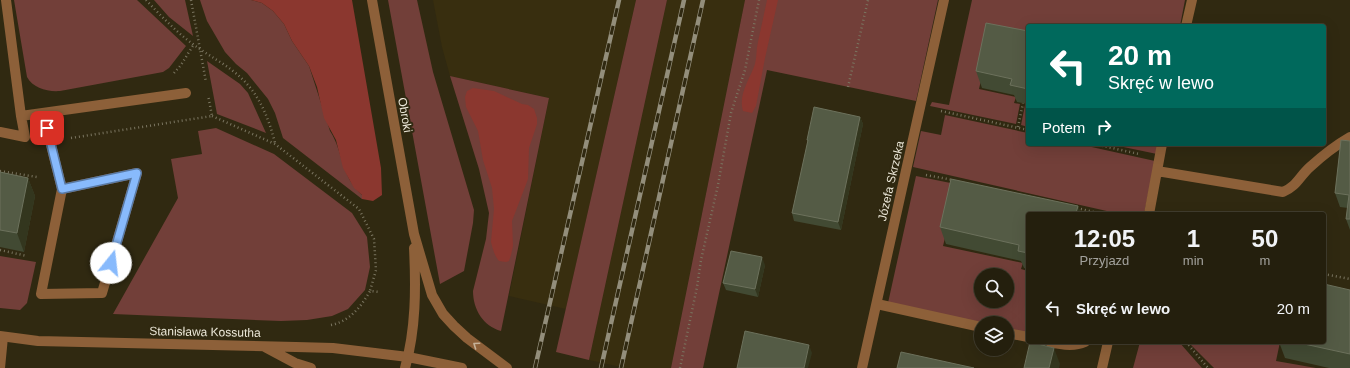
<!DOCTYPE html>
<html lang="pl">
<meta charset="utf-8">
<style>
:root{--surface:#241f0d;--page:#302c1b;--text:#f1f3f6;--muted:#a3a29d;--line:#413d2e}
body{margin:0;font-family:Arial,sans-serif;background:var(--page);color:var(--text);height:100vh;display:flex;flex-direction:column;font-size:15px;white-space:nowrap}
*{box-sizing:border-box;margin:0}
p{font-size:13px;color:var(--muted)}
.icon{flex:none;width:22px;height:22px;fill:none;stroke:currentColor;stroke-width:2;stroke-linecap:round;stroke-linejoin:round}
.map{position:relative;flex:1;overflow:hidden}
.drawer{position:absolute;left:1026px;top:212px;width:300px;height:132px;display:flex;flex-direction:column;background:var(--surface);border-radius:4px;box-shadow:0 4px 16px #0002,0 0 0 1px var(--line)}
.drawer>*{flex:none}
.hud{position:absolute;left:1026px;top:24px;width:300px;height:122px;border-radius:4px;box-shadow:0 4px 16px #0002,0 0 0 1px var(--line);background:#00695c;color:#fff;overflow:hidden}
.buttons{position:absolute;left:974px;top:268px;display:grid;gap:8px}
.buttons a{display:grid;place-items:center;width:40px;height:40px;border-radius:50%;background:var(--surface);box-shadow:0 4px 16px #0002,0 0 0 1px var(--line);font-size:20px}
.pin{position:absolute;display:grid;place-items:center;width:34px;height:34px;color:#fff;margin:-17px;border-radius:8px;box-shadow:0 2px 6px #0006}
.me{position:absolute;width:44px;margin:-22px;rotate:16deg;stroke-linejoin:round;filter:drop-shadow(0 0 3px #0008)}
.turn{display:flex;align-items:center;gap:14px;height:84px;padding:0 16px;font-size:18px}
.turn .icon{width:52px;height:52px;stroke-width:2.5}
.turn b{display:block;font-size:28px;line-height:34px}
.then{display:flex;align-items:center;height:38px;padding:0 16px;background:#0003;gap:8px;font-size:15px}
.eta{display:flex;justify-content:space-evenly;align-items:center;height:68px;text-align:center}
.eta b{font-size:24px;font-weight:700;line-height:28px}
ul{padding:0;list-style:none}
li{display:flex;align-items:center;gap:12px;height:56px;padding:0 16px}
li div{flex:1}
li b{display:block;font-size:15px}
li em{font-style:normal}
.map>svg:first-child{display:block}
.built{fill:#382e0f}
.green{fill:#723f39;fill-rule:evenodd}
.forest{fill:#8b372f}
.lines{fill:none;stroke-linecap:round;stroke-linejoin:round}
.path{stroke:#7a7560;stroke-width:2.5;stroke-dasharray:1 3;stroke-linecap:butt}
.service{stroke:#8d6039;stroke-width:10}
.minor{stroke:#8d6039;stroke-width:10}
.tertiary{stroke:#8d6039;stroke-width:10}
.rail-casing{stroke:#938e7b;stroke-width:4.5}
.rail{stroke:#302911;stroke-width:3;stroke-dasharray:9;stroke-linecap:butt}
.wall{fill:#424a33}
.shaded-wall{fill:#33361e}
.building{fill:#545b45;stroke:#6c715c}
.oneway{stroke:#c6b299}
.route-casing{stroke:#5879a4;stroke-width:10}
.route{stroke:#88bafc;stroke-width:7}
.labels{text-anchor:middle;stroke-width:4;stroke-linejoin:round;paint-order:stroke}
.street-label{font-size:12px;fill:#ece8d9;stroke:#302911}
</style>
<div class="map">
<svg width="1350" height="368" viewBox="0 0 1350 368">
<rect width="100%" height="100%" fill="#302911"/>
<path class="built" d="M 433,0 L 636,0 L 566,309 L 509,296 L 549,98 L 450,76 L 442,47 Z
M 667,0 L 745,0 L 671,368 L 625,368 L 589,360 Z"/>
<path class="green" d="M 14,0 L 137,0 L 186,46 L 169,68 L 163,72 L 60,91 C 47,92 33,88 27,77 Z
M 154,0 L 185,0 L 193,36 L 169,17 Z
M 200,0 L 251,0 L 262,3 L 273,11 L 284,24 L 292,41 L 309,66 L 330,131 C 344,153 340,175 362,195 L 362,199 L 283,138 L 275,113 L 268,99 L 247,73 L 236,64 L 225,52 L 207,21 Z
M 388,0 L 417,0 L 433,72 L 474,210 L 473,223 L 464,271 L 440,284 Z
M 636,0 L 667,0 L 589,360 L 556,352 Z
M 745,0 L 938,0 L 916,101 L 767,70 L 703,368 L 671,368 Z
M 972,0 L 1185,0 L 1180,26 L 1028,26 L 1028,45 L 991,37 L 979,89 L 1016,97 L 1014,103 L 1020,104 L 1016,124 L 930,106 L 932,102 L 949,105 Z
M 207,61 L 240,84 L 248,93 L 266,133 L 217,114 Z
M 450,76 L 549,98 L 501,331 C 483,326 473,309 473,291 L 486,239 L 489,213 L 479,169 Z
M 1025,105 L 1028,106 L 1028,127 L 1021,125 Z
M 945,115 L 1028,133 L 1028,144 L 1078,144 L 1155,161 L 1144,214 L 1120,214 L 913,167 L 921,131 L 941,135 Z
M 216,128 L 274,154 L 352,213 L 367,237 L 370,267 L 365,290 L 348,309 L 332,316 L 307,320 L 281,321 L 113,314 L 178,198 L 171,159 L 202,154 L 198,131 Z
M 1109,144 L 1158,144 L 1157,154 Z
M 916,176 L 1000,193 L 956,193 L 943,246 L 1023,263 L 1021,269 L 1028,271 L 1028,333 L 1007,328 L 1007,323 L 982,323 L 888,303 ZM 981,275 L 1007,275 L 1007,301 L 981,301 Z
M 0,256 L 36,262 L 27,303 L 20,310 L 0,308 Z
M 1140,342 L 1179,342 L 1202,368 L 1133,368 Z
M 1188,342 L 1280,342 L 1276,361 L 1316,368 L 1214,368 Z"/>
<path class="forest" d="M 251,0 L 352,0 L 381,168 L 382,195 L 373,201 L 362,199 L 362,195 L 354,188 L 343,168 L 336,140 L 324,118 L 317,87 L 309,66 L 292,41 L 284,24 L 273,11 L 262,3 Z
M 767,0 L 778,0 L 765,58 L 756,106 L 752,113 L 743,111 C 738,94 750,79 755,64 C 757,57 756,49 758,42 C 761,28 764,14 767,0 Z
M 473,88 L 494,91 L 522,104 L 528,105 L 534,109 L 537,118 L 537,124 L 529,148 L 528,179 L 512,221 L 513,246 L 511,255 L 509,261 L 506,262 L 499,261 C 494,255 493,249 491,242 L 494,209 L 492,188 L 483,160 L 478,131 L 466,107 L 465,97 L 467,91 Z"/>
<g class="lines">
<path class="path" d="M 146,0 C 163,18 180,36 200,49 C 211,57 223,63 233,71 C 257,89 268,115 275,143
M 191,0 L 206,82
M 174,73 L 181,65 L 194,44
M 848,87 L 868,0
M 941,111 L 1028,130
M 212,116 L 275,144 L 359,209 L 374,239 L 376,270 L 370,291
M 1018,127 L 1023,103
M 71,138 L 212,116 L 208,95
M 1094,144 L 1139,154
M 0,171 L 37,177
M 926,175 L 953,180
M 1077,208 L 1102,214
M 0,250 L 27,256
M 1324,274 L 1350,279
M 331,325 C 350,321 361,307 370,291 L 380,292
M 1186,342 L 1208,368
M 680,368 L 697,287 L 701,260 L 718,185 L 731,113 L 745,70 L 759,0"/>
<path class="service" d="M 6,0 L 21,116 L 186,93
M 1186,26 L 1192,0
M 43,113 L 62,189 L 41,294 L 102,293 L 137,173 L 62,189
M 0,132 L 25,137 L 21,116
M 1157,171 L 1283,192 C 1297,186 1299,177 1310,167 C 1322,156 1336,145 1350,137
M 1149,214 L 1162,144
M 877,304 L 981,327
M 1007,333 L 1028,337
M 1050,342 C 1061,345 1074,347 1085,342
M 0,368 L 3,337
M 1102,368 L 1108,342"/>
<path class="minor" d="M 0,336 L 38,341 L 296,347 L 333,348 L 408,357
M 265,347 L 295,363 L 311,368
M 862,368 L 944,0"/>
<path class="tertiary" d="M 372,0 L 414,234 L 432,295 L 443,314 L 454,326 L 467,338 L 507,368
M 408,357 L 462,368
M 405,368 C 416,329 416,288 414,248"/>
<g class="rail-casing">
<path id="rail" d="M 535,368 L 619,0
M 601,368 L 684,0
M 621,368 L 703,0"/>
</g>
<use href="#rail" class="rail"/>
</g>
<path class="wall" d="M 1028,31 L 1028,104 L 1017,102 L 1014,95 L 982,88 L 976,71 Z
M 860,117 L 863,124 L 841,230 L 794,221 L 792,213 L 808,142 L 807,140 Z
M 1350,141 L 1350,230 L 1346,219 L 1348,208 L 1340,207 L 1335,193 Z
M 0,172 L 28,178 L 35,196 L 24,252 L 0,247 Z
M 1078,206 L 1081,214 L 1028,214 L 1028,269 L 1024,268 L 1021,261 L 946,244 L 940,227 Z
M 765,265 L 758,297 L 726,290 L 723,283 Z
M 1350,290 L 1350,368 L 1329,368 L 1285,358 L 1279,342 L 1324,342 Z"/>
<path class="shaded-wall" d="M 860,117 L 863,124 L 841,230 L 838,222 Z
M 28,178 L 35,196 L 24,252 L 17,233 Z
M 1078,206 L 1081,214 L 1076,213 Z
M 762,257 L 765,265 L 758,297 L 755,289 Z
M 809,345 L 812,353 L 808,368 L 804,368 Z
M 1054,348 L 1060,364 L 1059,368 L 1049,368 Z"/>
<path class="building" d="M 986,23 L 1028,31 L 1028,89 L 1010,85 L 1012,79 L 976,71 Z
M 814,107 L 860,117 L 838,222 L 792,213 L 808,140 L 807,140 Z
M 1341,140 L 1350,141 L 1350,219 L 1346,219 L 1349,195 L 1335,193 Z
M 0,172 L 28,178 L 17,233 L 0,230 Z
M 951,179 L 1078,206 L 1076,213 L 1080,214 L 1028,214 L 1028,253 L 1018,251 L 1019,245 L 940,227 Z
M 731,251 L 762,257 L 755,289 L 723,283 Z
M 1324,284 L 1350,290 L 1350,354 L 1295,342 L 1324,342 Z
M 745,331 L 809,345 L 804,368 L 737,368 Z
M 1030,342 L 1054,348 L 1049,368 L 1024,368 Z
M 901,352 L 974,368 L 897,368 Z"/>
<defs><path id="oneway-chevron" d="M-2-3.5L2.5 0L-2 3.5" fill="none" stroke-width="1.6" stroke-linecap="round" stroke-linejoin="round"/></defs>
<use class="oneway" href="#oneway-chevron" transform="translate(476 345) rotate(-145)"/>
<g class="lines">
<g class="route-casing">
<path id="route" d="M 47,128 L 62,189 L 137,173 L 111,263"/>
</g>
<use href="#route" class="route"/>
</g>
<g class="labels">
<g class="street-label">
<text transform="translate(405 115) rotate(80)" y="4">Obroki</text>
<text transform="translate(891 181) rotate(-77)" y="4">Józefa Skrzeka</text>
<text transform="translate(205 332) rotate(1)" y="4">Stanisława Kossutha</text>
</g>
</g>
</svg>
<div class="buttons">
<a><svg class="icon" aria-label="search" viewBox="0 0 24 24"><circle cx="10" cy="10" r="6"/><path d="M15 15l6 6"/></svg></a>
<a><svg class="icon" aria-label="layers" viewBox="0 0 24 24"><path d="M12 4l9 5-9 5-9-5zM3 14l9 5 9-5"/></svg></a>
</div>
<div class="pin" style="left:47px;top:128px;background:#d93025"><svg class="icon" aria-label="arrive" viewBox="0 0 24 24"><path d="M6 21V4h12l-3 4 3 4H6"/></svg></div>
<svg class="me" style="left:111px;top:263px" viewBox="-20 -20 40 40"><circle r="19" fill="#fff"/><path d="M0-13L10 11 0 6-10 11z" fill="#88bafc"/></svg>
<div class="hud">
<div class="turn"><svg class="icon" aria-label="left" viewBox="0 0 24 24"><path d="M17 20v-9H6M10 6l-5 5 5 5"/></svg><div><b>20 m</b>Skręć w lewo</div></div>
<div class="then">Potem<svg class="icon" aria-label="right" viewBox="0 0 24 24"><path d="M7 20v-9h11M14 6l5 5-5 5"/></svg></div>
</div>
<section class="drawer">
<div class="eta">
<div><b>12:05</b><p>Przyjazd</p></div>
<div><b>1</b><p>min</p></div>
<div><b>50</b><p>m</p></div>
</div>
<ul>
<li><svg class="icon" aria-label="left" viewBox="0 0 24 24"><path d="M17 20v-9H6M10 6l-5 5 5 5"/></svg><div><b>Skręć w lewo</b></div><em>20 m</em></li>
</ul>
</section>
</div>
